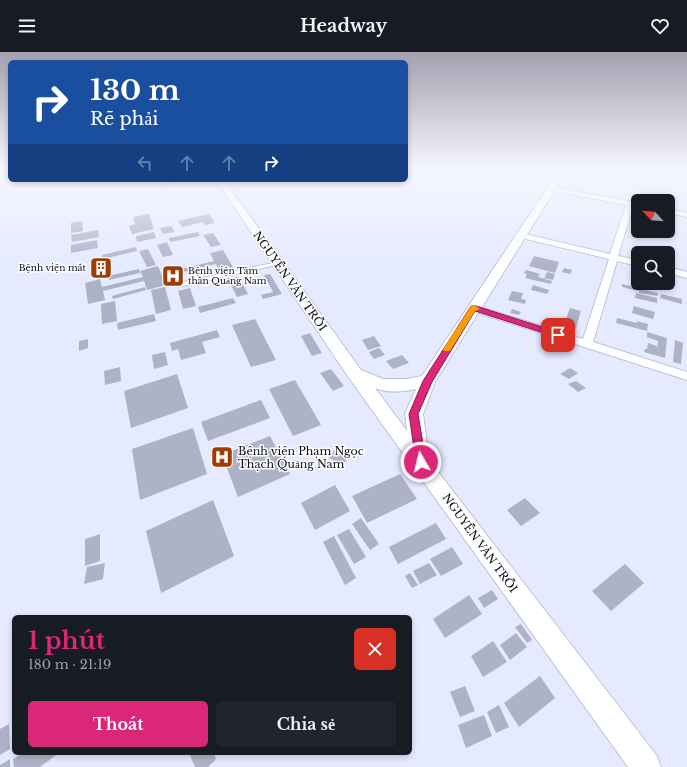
<!DOCTYPE html>
<html lang="vi">
<meta charset="utf-8">
<style>
:root{--surface:#171b24;--page:#20242c;--text:#f1f3f6;--muted:#9ea1a6;--accent:#db2777}
body{margin:0;font-family:"Libre Baskerville",serif;background:var(--page);color:var(--text);height:100vh;display:flex;flex-direction:column;font-size:15px;white-space:nowrap}
*{box-sizing:border-box;margin:0}
p{font-size:13px;color:var(--muted)}
.icon{flex:none;width:22px;height:22px;fill:none;stroke:currentColor;stroke-width:2;stroke-linecap:round;stroke-linejoin:round}
.map{position:relative;flex:1;overflow:hidden}
.sheet{position:absolute;left:12px;top:563px;width:400px;height:140px;display:flex;flex-direction:column;background:var(--surface);border-radius:6px;box-shadow:0 2px 6px #0003}
.sheet>*{flex:none}
.top-card{position:absolute;left:8px;top:8px;width:400px;height:122px;border-radius:6px;box-shadow:0 2px 6px #0003;background:#1a4fa0;color:#fff;overflow:hidden}
.needle{width:26px;rotate:296deg}
.buttons{position:absolute;left:631px;top:142px;display:grid;gap:8px}
.buttons a{display:grid;place-items:center;width:44px;height:44px;border-radius:6px;background:var(--surface);box-shadow:0 2px 6px #0003;font-size:20px}
.pin{position:absolute;display:grid;place-items:center;width:34px;height:34px;color:#fff;margin:-17px;border-radius:8px;box-shadow:0 2px 6px #0006}
.me{position:absolute;width:44px;margin:-22px;rotate:352deg;stroke-linejoin:round;filter:drop-shadow(0 0 3px #0008)}
.turn{display:flex;align-items:center;gap:14px;height:84px;padding:0 16px;font-size:18px}
.turn .icon{width:52px;height:52px;stroke-width:2.5}
.turn b{display:block;font-size:28px;line-height:34px}
.lanes{display:flex;align-items:center;height:38px;padding:0 16px;background:#0003;justify-content:center;gap:20px;direction:ltr}
.lanes .off{opacity:.35}
.round{display:grid;place-items:center;flex:none;width:42px;height:42px;border-radius:6px;background:var(--page)}
.head{display:flex;align-items:center;justify-content:space-between;height:68px;padding:0 16px}
h1{font-size:24px;font-weight:800;line-height:30px;color:var(--accent)}
.button{display:flex;gap:8px;margin-top:auto;padding:8px 16px}
.button a{flex:1;height:46px;border-radius:6px;background:var(--accent);color:#fff;font-size:16px;font-weight:800;line-height:46px;text-align:center}
.button a+a{background:var(--page);color:var(--text)}
header{display:flex;justify-content:space-between;align-items:center;height:52px;padding:0 16px;background:var(--surface);font-size:18px;font-weight:800}
.map>svg:first-child{display:block}
.building{fill:#aeb2c6}
.lines{fill:none;stroke-linecap:round;stroke-linejoin:round}
.service-casing{stroke:#bec2d6;stroke-width:2}
.minor-casing{stroke:#bec2d6;stroke-width:2}
.tertiary-casing{stroke:#bec2d6;stroke-width:2}
.service{fill:#fff;fill-rule:evenodd}
.minor{fill:#fff;fill-rule:evenodd}
.tertiary{fill:#fff;fill-rule:evenodd}
.route{fill:#db2777;stroke:#8e194d}
.slow{fill:#f59e0b}
.labels{text-anchor:middle;stroke-width:3;stroke-linejoin:round;paint-order:stroke}
.far-poi-label{font-size:9px;fill:#0d0e15;stroke:#fff;text-anchor:end}
.street-label{font-size:11px;fill:#0d0e15;stroke:#fff}
.poi-label{font-size:11px;fill:#0d0e15;stroke:#fff;text-anchor:start}
</style>
<header><svg class="icon" aria-label="menu" viewBox="0 0 24 24"><path d="M4 6h16M4 12h16M4 18h16"/></svg>Headway<svg class="icon" aria-label="heart" viewBox="0 0 24 24"><path d="M12 20l-8-8c-3-5 5-10 8-4 3-6 11-1 8 4z"/></svg></header>
<div class="map">
<svg width="687" height="715" viewBox="0 0 687 715">
<rect width="100%" height="100%" fill="#e6eaff"/>
<path class="building" d="M 149,162 L 154,177 L 132,182 L 129,174 L 135,172 L 133,165 Z
M 209,162 L 215,171 L 205,173 L 203,170 L 182,175 L 178,169 Z
M 82,169 L 83,179 L 71,181 L 71,171 Z
M 172,174 L 174,180 L 163,182 L 160,176 Z
M 98,178 L 99,185 L 72,190 L 71,183 Z
M 154,180 L 156,186 L 137,190 L 136,184 Z
M 198,180 L 200,184 L 170,190 L 169,186 Z
M 213,181 L 221,193 L 211,195 L 203,183 Z
M 97,188 L 98,196 L 71,201 L 71,193 Z
M 167,190 L 173,203 L 163,205 L 157,193 Z
M 136,195 L 137,199 L 103,207 L 102,203 Z
M 148,197 L 156,213 L 147,215 L 139,199 Z
M 223,198 L 236,220 L 222,224 L 216,212 L 166,224 L 165,221 L 214,209 L 210,201 Z
M 534,204 L 559,210 L 555,221 L 529,214 Z
M 105,208 L 108,222 L 96,225 L 94,210 Z
M 158,214 L 166,233 L 147,238 L 144,229 L 103,239 L 105,248 L 88,252 L 85,231 L 100,227 L 102,235 L 143,225 L 140,219 Z
M 564,216 L 572,218 L 570,222 L 562,220 Z
M 139,217 L 140,221 L 109,228 L 108,224 Z
M 526,218 L 540,222 L 538,225 L 552,229 L 551,232 L 525,226 L 527,222 L 524,221 Z
M 547,220 L 555,222 L 553,228 L 544,226 Z
M 270,222 L 282,242 L 263,247 L 261,243 L 273,240 L 264,223 Z
M 239,225 L 248,242 L 237,245 L 228,227 Z
M 622,232 L 658,241 L 658,244 L 639,241 L 639,239 L 622,235 Z
M 533,233 L 549,238 L 547,242 L 531,238 Z
M 145,235 L 146,238 L 113,247 L 112,244 Z
M 165,235 L 171,258 L 156,262 L 151,238 Z
M 190,236 L 196,254 L 183,257 L 178,239 Z
M 512,239 L 523,241 L 521,247 L 526,248 L 525,252 L 508,248 Z
M 636,241 L 657,246 L 657,251 L 635,246 Z
M 661,242 L 682,247 L 682,252 L 660,246 Z
M 233,246 L 236,251 L 200,261 L 198,255 Z
M 115,249 L 117,269 L 102,272 L 101,252 Z
M 634,254 L 655,260 L 653,267 L 632,261 Z
M 570,256 L 581,259 L 575,279 L 563,275 Z
M 512,257 L 521,260 L 519,263 L 510,261 Z
M 154,262 L 156,269 L 118,278 L 117,271 Z
M 617,266 L 637,271 L 637,269 L 648,272 L 647,279 L 616,271 Z
M 255,267 L 276,308 L 251,315 L 232,273 Z
M 217,278 L 220,285 L 202,290 L 206,301 L 181,308 L 178,297 L 172,299 L 170,291 Z
M 647,280 L 667,286 L 665,306 L 644,300 L 645,297 L 647,297 L 648,291 L 657,294 L 657,300 L 658,289 L 647,285 Z
M 310,281 L 322,301 L 312,304 L 301,284 Z
M 374,284 L 381,294 L 368,298 L 362,288 Z
M 88,287 L 88,296 L 79,299 L 79,289 Z
M 675,288 L 683,291 L 681,312 L 673,310 Z
M 379,296 L 385,303 L 374,307 L 369,300 Z
M 165,300 L 168,313 L 154,317 L 152,303 Z
M 402,303 L 409,311 L 393,317 L 386,309 Z
M 120,315 L 121,329 L 105,333 L 104,319 Z
M 570,316 L 578,321 L 569,327 L 560,322 Z
M 331,317 L 344,334 L 333,339 L 320,321 Z
M 177,322 L 188,356 L 131,376 L 124,339 Z
M 295,328 L 321,373 L 293,384 L 269,337 Z
M 576,329 L 586,336 L 578,340 L 568,332 Z
M 261,348 L 270,366 L 208,389 L 201,370 Z
M 193,376 L 207,422 L 140,448 L 132,397 Z
M 270,384 L 290,422 L 238,445 L 222,403 Z
M 337,394 L 351,400 L 343,413 L 329,406 Z
M 400,422 L 417,447 L 367,471 L 352,444 Z
M 335,433 L 350,459 L 315,478 L 301,451 Z
M 525,446 L 540,461 L 521,474 L 507,458 Z
M 213,448 L 234,504 L 161,541 L 146,479 Z
M 361,466 L 379,492 L 370,498 L 352,472 Z
M 436,471 L 446,487 L 398,512 L 389,495 Z
M 349,477 L 366,505 L 354,512 L 337,483 Z
M 100,482 L 100,509 L 85,514 L 85,487 Z
M 334,484 L 356,526 L 345,533 L 323,490 Z
M 452,495 L 463,512 L 441,524 L 430,507 Z
M 105,511 L 103,527 L 84,532 L 87,515 Z
M 429,511 L 437,523 L 420,532 L 413,519 Z
M 625,512 L 644,531 L 611,559 L 592,539 Z
M 410,521 L 418,533 L 412,536 L 405,524 Z
M 492,538 L 498,547 L 484,556 L 478,546 Z
M 469,543 L 482,562 L 445,586 L 433,567 Z
M 521,572 L 532,588 L 527,591 L 515,575 Z
M 516,581 L 527,595 L 510,608 L 500,593 Z
M 493,589 L 507,610 L 483,625 L 471,604 Z
M 540,624 L 555,646 L 519,675 L 504,651 Z
M 465,634 L 475,659 L 460,665 L 450,640 Z
M 499,653 L 509,675 L 496,681 L 487,660 Z
M 484,663 L 492,684 L 466,696 L 458,673 Z
M 9,672 L 10,697 L 0,703 L 0,677 Z
M 23,701 L 59,701 L 40,715 L 14,715 L 13,707 Z
M 189,701 L 214,701 L 216,707 L 208,715 L 195,715 Z
M 10,707 L 10,715 L 0,715 L 0,713 Z"/>
<g class="lines">
<g class="service-casing">
<path id="service" d="M 176,128 L 184,128 L 166,132 L 164,131 Z
M 278,210 L 280,210 L 280,212 L 183,234 L 180,232 L 183,230 Z"/>
</g>
<g class="minor-casing">
<path id="minor" d="M 551,135 L 638,151 L 638,155 L 633,154 L 618,204 L 638,208 L 638,214 L 617,209 L 593,290 L 687,320 L 687,328 L 469,258 L 468,256 L 469,254 L 477,254 L 583,287 L 609,207 L 518,185 L 517,183 L 521,181 L 610,202 L 626,153 L 549,138 L 549,136 Z
M 668,157 L 687,161 L 687,165 L 668,161 Z
M 668,215 L 687,220 L 687,226 L 668,221 Z"/>
</g>
<g class="tertiary-casing">
<path id="tertiary" d="M 560,117 L 568,117 L 435,330 L 423,362 L 429,408 L 657,704 L 661,715 L 628,715 L 349,326 L 216,128 L 224,128 L 361,318 L 383,327 L 408,327 L 422,324 ZM 375,336 C 387,341 403,340 416,337 L 405,362 L 407,379 Z"/>
</g>
<use href="#service" class="service"/>
<use href="#minor" class="minor"/>
<use href="#tertiary" class="tertiary"/>
</g>
<linearGradient id="sky" x2="0" y2="1"><stop stop-color="#a5a0b0"/><stop offset="0.54" stop-color="#f4f6ff"/><stop offset="1" stop-color="#f4f6ff" stop-opacity="0"/></linearGradient>
<rect width="687" height="217" fill="url(#sky)"/>
<path class="route" d="M 471,254 L 476,254 L 561,281 L 562,283 L 561,285 L 556,285 L 475,259 L 432,330 L 418,362 L 426,410 L 424,413 L 421,414 L 417,413 L 416,410 L 409,362 L 423,329 Z"/>
<path class="slow" d="M 471,254 L 476,254 L 480,257 L 475,259 L 450,299 L 444,299 L 443,297 Z"/>
<defs>
<g id="building-square" transform="scale(1.15)"><rect x="-9" y="-9" width="18" height="18" rx="4" fill="#a03c03" stroke="#fff"/><path d="M-4-6H4V6H1V3H-1V6H-4ZM-2.5-4.3h1.7v1.8h-1.7ZM.8-4.3h1.7v1.8H.8ZM-2.5-1h1.7V.8h-1.7ZM.8-1h1.7V.8H.8Z" fill="#fff"/></g>
<g id="hospital-square" transform="scale(1.15)"><rect x="-9" y="-9" width="18" height="18" rx="4" fill="#a03c03" stroke="#fff"/><path d="M-5-5h3v3.5h4V-5h3V5h-3V1.5h-4V5h-3Z" fill="#fff"/></g>
</defs>
<g fill-rule="evenodd">
<use href="#building-square" x="101" y="216"/>
<use href="#hospital-square" x="173" y="224"/>
<use href="#hospital-square" x="222" y="405"/>
</g>
<g class="labels">
<g class="far-poi-label">
<text x="86" y="219">Bệnh viện mắt</text>
<text x="188" y="222" text-anchor="start">Bệnh viện Tâm<tspan x="188" dy="10">thần Quảng Nam</tspan></text>
</g>
<g class="street-label">
<text transform="translate(290 229) rotate(55)" y="4">NGUYỄN VĂN TRỖI</text>
<text transform="translate(480 491) rotate(54)" y="4">NGUYỄN VĂN TRỖI</text>
</g>
<g class="poi-label">
<text x="238" y="403">Bệnh viện Phạm Ngọc<tspan x="238" dy="13">Thạch Quảng Nam</tspan></text>
</g>
</g>
</svg>
<div class="buttons">
<a><svg class="needle" viewBox="-14 -14 28 28"><path d="M0-13l5 13h-10z" fill="#e53935"/><path d="M0 13l5-13h-10z" fill="#9ea1a6"/></svg></a>
<a><svg class="icon" aria-label="search" viewBox="0 0 24 24"><circle cx="10" cy="10" r="6"/><path d="M15 15l6 6"/></svg></a>
</div>
<div class="pin" style="left:558px;top:283px;background:#d93025"><svg class="icon" aria-label="arrive" viewBox="0 0 24 24"><path d="M6 21V4h12l-3 4 3 4H6"/></svg></div>
<svg class="me" style="left:421px;top:410px" viewBox="-20 -20 40 40"><circle r="17" fill="#db2777" stroke="#fff" stroke-width="3"/><path d="M0-11L8 9 0 5-8 9z" fill="#fff"/></svg>
<div class="top-card">
<div class="turn"><svg class="icon" aria-label="right" viewBox="0 0 24 24"><path d="M7 20v-9h11M14 6l5 5-5 5"/></svg><div><b>130 m</b>Rẽ phải</div></div>
<div class="lanes"><svg class="icon off" aria-label="left" viewBox="0 0 24 24"><path d="M17 20v-9H6M10 6l-5 5 5 5"/></svg><svg class="icon off" aria-label="ahead" viewBox="0 0 24 24"><path d="M12 20V5M6 11l6-6 6 6"/></svg><svg class="icon off" aria-label="ahead" viewBox="0 0 24 24"><path d="M12 20V5M6 11l6-6 6 6"/></svg><svg class="icon" aria-label="right" viewBox="0 0 24 24"><path d="M7 20v-9h11M14 6l5 5-5 5"/></svg></div>
</div>
<section class="sheet">
<div class="head"><div><h1>1 phút</h1><p>180 m · 21:19</p></div><a class="round" style="background:#d93025;color:#fff"><svg class="icon" aria-label="close" viewBox="0 0 24 24"><path d="M6 6l12 12M18 6L6 18"/></svg></a></div>
<div class="button"><a>Thoát</a><a>Chia sẻ</a></div>
</section>
</div>
